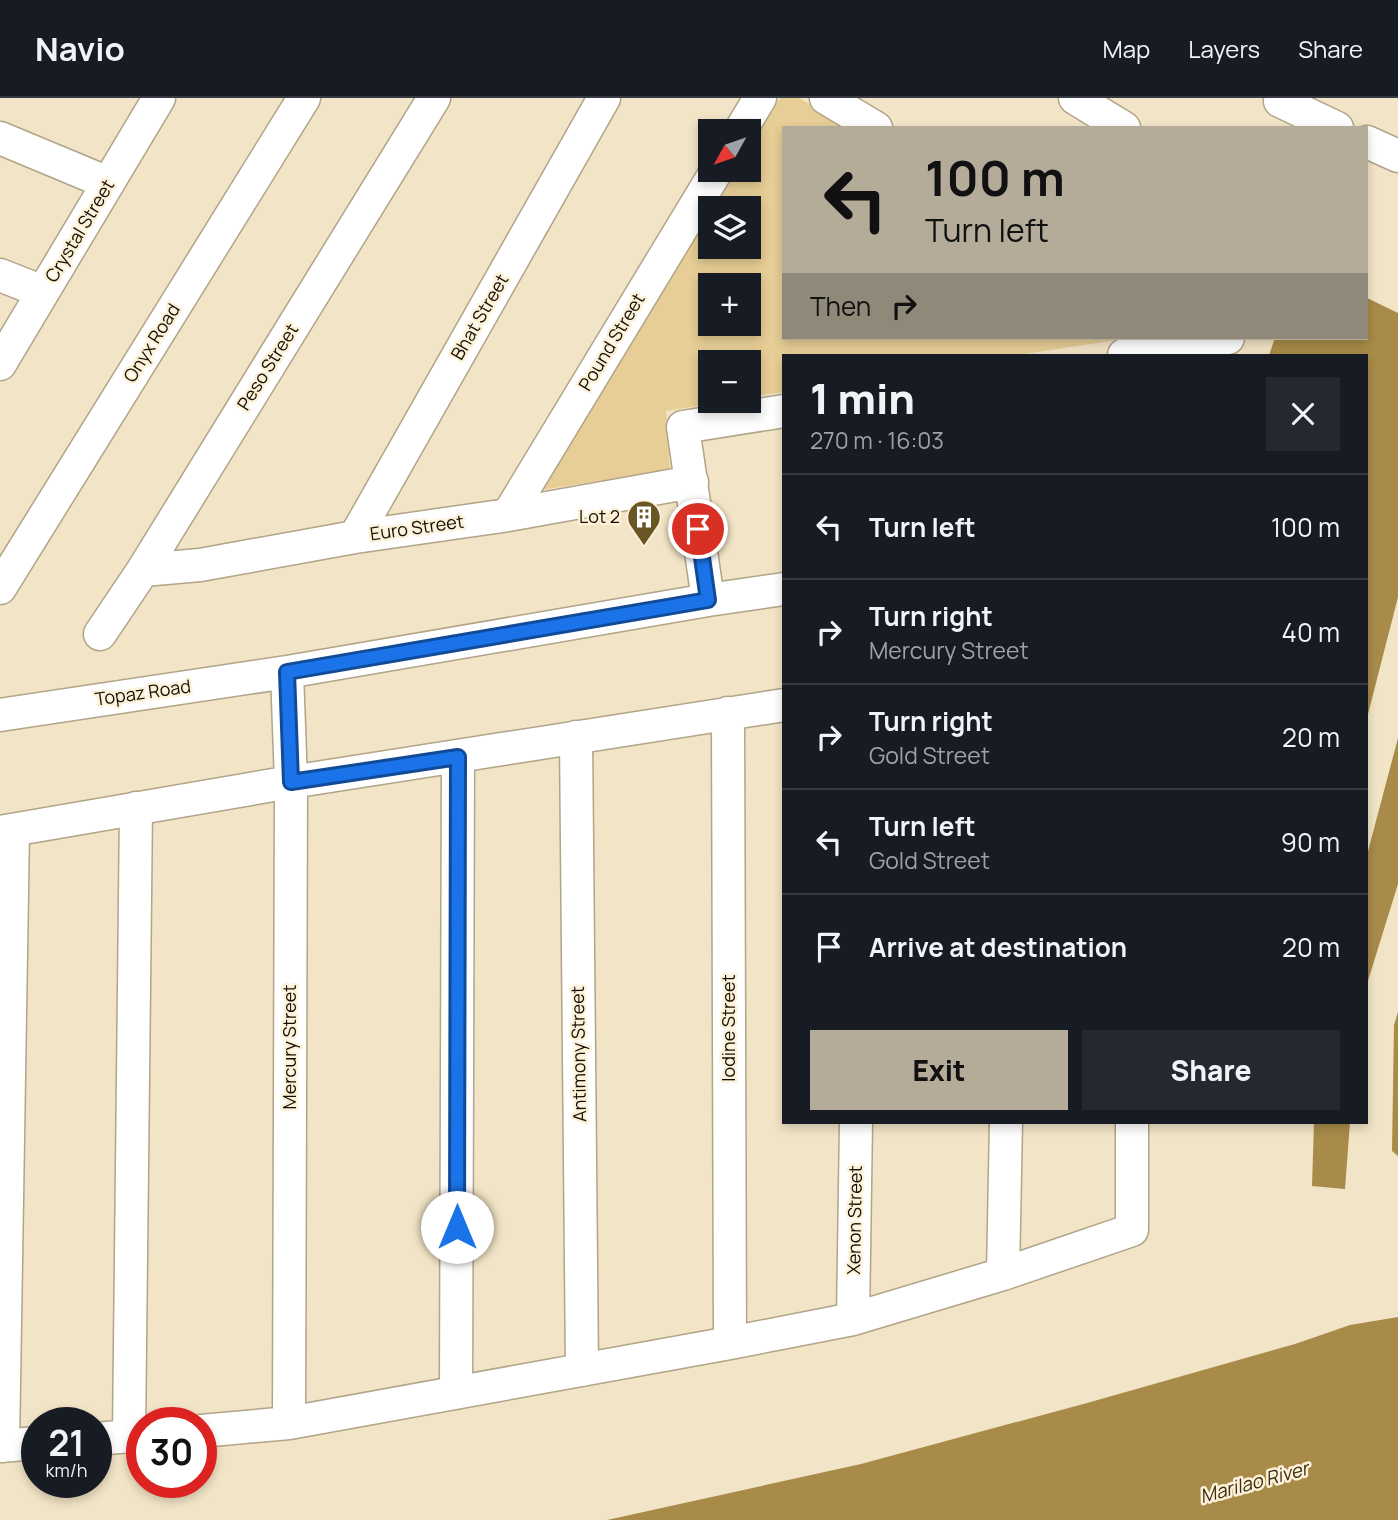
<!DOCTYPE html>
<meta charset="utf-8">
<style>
:root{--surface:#171b24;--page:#242831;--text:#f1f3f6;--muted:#9ea1a6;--line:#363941;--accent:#b4ac98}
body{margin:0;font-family:Manrope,sans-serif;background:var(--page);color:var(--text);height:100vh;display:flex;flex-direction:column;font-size:26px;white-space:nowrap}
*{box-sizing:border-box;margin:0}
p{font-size:23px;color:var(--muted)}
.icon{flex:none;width:38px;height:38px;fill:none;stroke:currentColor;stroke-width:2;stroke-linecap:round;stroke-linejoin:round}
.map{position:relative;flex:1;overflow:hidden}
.panel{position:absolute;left:782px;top:256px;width:586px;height:770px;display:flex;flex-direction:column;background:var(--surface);border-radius:0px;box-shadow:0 4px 10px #0003}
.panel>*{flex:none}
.banner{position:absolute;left:782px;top:28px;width:586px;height:214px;border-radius:0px;box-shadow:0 4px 10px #0003;background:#b4ac98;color:#111;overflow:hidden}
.needle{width:46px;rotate:230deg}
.controls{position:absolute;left:698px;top:21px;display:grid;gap:14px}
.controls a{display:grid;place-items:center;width:63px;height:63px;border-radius:0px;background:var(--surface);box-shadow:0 4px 10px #0003;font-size:35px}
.speed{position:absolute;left:21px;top:1309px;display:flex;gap:14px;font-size:35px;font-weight:700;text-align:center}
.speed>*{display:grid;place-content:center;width:91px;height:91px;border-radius:50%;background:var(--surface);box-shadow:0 4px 10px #0003;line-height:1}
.speed small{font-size:18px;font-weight:400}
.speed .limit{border:10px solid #d22;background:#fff;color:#111}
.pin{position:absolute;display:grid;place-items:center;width:60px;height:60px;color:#fff;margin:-30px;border:4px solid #fff;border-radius:50%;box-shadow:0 2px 7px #0007}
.me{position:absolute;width:77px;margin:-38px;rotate:0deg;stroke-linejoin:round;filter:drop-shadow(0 0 5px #0008)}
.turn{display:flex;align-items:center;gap:24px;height:147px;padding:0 28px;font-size:32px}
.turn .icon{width:91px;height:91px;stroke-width:2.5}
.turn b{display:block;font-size:49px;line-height:60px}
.then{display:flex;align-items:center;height:66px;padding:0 28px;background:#0003;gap:14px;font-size:26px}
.round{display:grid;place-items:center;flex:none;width:74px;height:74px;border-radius:0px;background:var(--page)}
.headline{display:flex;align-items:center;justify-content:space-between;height:119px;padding:0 28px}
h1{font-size:42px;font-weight:800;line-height:52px}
.button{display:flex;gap:14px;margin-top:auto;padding:14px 28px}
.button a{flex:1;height:80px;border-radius:0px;background:var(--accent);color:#111;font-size:28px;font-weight:800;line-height:80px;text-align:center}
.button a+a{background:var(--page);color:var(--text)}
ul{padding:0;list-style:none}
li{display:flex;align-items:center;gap:21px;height:105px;padding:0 28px;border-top:2px solid var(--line)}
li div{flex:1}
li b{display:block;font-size:26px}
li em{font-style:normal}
header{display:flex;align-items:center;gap:42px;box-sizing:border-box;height:98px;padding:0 35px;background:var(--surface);border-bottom:2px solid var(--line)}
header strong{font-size:33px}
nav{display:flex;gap:38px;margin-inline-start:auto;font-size:24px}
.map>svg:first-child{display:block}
.green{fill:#e7ce96;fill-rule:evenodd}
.water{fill:#a88b48}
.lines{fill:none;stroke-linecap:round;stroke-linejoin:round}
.minor-casing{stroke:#b1a487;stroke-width:35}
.minor{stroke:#fff;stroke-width:32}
.route-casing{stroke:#114b97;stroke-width:18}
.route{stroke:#1a73e8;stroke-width:12}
.labels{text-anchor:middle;stroke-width:5;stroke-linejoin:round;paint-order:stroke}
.street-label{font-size:18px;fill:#140f05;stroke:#fdf2d9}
.poi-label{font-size:18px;fill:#140f05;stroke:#fdf2d9;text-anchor:end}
.water-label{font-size:19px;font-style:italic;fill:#3c2f11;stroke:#fdf2d9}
</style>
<header>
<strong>Navio</strong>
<nav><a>Map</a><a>Layers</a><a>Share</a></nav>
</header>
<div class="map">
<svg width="1398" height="1422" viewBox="0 0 1398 1422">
<rect width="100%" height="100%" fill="#f2e4c6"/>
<path class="green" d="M 780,0 L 799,0 L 850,30 L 784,30 L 784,240 L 1130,240 L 1018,257 L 784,257 L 784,294 L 749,299 L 749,264 L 710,264 L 710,303 L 728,303 L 666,313 L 670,372 L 541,392 L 710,114 L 710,149 L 749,149 L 749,110 L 713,110 L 736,72 L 749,72 L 749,51 ZM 710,187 L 749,187 L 749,226 L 710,226 Z"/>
<path class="water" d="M 1367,200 L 1398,215 L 1398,499 L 1367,620 L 1367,257 L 1269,257 L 1275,240 L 1367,240 Z
M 1398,640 L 1398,786 L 1367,886 L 1367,757 Z
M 1398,914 L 1398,1058 L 1392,1053 L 1394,927 Z
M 1314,1024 L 1350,1024 L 1345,1091 L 1312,1088 Z
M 1398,1219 L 1398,1422 L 607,1422 L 861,1366 L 1087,1305 L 1295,1246 L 1350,1227 Z"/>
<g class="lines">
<g class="minor-casing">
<path id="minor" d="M 826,0 L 876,30
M 1075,0 L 1124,30
M 1280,3 L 1337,30
M 740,33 L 760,0
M 0,40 L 108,85
M 1367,44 L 1398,58
M 0,177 L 43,194
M 1124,257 L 1228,240
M 0,266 L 159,0
M 508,417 L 717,72
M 355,439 L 604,0
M 143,472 L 200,467 L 355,439 L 508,417 L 692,384
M 0,490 L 304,0
M 708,502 L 683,329 L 784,313
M 100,536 L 143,472 L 434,0
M 287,574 L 291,684 L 289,1325
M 728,615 L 730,1245
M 0,617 L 287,574 L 708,502 L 784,491
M 576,639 L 582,1272
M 0,734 L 291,684 L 784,607
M 1003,1176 L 1006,1024
M 853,1221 L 856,1024
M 456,1295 L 458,659
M 201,1333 L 289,1325 L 730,1245 L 853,1221 L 1003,1176 L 1132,1132 L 1132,1024
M 129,1338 L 136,710
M 96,1341 L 142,1337
M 0,1348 L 37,1345
M 3,1348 L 13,732"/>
</g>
<use href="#minor" class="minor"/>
</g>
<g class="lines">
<g class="route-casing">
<path id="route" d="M 457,1129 L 458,659 L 291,684 L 287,574 L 708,502 L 698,431"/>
</g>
<use href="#route" class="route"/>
</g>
<defs>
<g id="building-pin" transform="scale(1.75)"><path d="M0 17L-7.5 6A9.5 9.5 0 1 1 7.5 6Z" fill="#6a5524" stroke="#fdf2d9"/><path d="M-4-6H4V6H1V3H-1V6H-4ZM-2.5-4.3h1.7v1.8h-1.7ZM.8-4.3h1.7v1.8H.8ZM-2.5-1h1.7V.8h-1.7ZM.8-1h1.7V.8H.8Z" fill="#fff"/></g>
</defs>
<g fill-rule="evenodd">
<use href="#building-pin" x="644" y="419"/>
</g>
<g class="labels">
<g class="street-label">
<text transform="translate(80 133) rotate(-59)" y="6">Crystal Street</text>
<text transform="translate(480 219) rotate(-60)" y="6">Bhat Street</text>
<text transform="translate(612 244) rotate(-59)" y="6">Pound Street</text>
<text transform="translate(152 245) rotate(-58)" y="6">Onyx Road</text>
<text transform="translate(268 269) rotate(-58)" y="6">Peso Street</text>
<text transform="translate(417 430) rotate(-8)" y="6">Euro Street</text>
<text transform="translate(143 595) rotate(-8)" y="6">Topaz Road</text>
<text transform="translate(729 930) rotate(-90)" y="6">Iodine Street</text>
<text transform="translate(290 949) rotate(-90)" y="6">Mercury Street</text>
<text transform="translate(579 956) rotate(-91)" y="6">Antimony Street</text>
<text transform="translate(855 1122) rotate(-89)" y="6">Xenon Street</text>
</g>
<g class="poi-label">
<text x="620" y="425">Lot 2</text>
</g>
<g class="water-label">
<text transform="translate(1254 1384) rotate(-15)" y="7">Marilao River</text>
</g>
</g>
</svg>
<div class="controls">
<a><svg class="needle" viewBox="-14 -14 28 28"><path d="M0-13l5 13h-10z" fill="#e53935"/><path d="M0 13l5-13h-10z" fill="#9ea1a6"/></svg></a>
<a><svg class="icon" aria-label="layers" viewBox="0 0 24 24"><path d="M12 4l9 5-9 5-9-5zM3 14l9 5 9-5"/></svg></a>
<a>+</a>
<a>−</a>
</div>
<div class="speed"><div>21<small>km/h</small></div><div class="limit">30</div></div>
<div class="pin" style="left:698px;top:431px;background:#d93025"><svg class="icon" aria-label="arrive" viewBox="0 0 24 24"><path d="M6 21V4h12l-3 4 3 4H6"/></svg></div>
<svg class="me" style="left:457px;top:1129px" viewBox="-20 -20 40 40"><circle r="19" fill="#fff"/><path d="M0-13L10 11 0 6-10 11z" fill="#1a73e8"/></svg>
<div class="banner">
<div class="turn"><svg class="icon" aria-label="left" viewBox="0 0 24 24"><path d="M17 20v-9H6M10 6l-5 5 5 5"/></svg><div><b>100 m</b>Turn left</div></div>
<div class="then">Then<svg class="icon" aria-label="right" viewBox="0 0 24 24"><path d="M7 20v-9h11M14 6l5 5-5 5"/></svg></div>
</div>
<section class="panel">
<div class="headline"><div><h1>1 min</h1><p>270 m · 16:03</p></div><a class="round"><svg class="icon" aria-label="close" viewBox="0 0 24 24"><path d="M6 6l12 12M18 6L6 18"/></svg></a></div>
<ul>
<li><svg class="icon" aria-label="left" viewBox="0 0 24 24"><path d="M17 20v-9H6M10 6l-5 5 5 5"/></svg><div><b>Turn left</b></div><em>100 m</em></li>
<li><svg class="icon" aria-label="right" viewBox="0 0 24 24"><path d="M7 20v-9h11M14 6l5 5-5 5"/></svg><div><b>Turn right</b><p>Mercury Street</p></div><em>40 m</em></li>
<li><svg class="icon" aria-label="right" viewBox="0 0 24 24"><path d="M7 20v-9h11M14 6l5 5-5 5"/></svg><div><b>Turn right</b><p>Gold Street</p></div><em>20 m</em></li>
<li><svg class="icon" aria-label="left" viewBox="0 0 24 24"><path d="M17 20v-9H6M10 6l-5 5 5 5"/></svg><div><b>Turn left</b><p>Gold Street</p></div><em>90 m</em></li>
<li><svg class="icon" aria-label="arrive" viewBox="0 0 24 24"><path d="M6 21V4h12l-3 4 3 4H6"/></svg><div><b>Arrive at destination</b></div><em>20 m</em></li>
</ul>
<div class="button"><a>Exit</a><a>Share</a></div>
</section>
</div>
